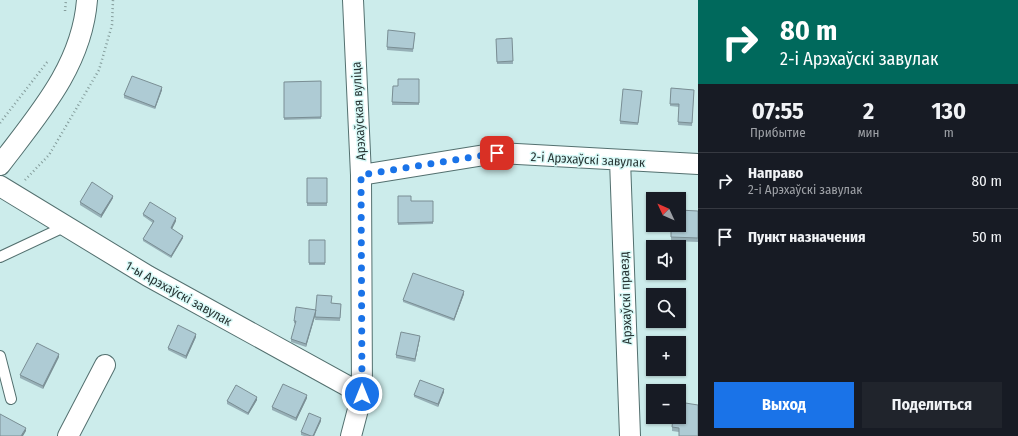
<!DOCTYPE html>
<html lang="ru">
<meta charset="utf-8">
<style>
:root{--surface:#171b24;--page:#20242c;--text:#f1f3f6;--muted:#9ea1a6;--line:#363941;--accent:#1a73e8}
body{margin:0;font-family:"Fira Sans Condensed",sans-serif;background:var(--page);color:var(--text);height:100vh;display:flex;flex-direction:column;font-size:15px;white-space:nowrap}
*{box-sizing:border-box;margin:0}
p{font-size:13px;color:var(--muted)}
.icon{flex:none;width:22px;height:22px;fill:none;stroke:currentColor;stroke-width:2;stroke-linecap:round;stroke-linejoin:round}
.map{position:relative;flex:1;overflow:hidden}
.details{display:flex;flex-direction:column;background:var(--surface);width:320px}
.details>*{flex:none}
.hud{background:#00695c;color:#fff;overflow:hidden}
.needle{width:26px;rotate:314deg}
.buttons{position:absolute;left:646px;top:192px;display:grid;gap:8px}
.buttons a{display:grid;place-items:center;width:40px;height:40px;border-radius:0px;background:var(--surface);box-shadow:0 1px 3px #0004;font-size:20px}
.pin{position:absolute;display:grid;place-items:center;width:34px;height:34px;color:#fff;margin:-17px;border-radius:8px;box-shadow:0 2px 6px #0006}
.me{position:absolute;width:44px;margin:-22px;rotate:0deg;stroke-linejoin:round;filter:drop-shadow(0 0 3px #0008)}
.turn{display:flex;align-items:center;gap:14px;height:84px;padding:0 16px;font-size:18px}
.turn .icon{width:52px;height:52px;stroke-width:2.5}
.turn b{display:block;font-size:28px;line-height:34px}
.eta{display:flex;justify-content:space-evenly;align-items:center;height:68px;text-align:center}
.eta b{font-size:24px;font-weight:700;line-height:28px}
.primary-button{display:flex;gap:8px;margin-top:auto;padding:8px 16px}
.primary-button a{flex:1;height:46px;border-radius:0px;background:var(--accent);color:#fff;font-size:16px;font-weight:700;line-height:46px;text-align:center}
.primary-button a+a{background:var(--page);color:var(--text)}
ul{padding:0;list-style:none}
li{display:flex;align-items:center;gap:12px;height:56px;padding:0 16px;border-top:1px solid var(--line)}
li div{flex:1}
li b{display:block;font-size:15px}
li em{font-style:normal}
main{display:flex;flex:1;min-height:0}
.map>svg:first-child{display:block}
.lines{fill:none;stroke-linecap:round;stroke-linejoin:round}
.lane-casing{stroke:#53706f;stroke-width:12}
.street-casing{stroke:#53706f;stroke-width:22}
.path{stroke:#849c9b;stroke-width:2.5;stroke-dasharray:1 3;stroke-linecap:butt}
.lane{stroke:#fff;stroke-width:10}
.street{stroke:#fff;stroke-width:20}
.wall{fill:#96afb6}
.shaded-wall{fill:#7a8e94}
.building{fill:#aecbd4;stroke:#7a8e94}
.route{stroke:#1a73e8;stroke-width:7;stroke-dasharray:0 12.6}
.labels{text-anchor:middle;stroke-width:3;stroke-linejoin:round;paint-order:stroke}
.street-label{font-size:13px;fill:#283534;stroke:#d9faf8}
</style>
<main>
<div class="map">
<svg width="698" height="436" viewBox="0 0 698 436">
<rect width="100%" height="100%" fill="#cceceb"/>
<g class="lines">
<g class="lane-casing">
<path id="lane" d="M 0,257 L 64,227
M 0,356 L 11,399"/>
</g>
<g class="street-casing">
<path id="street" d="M 620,160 L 630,436
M 0,165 C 38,115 82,66 87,0
M 361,175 L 497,153 L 698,164
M 0,186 L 148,276 L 362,394
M 68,436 L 105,365
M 351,436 L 362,394 L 361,175 L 353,0"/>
</g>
<path class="path" d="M 65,11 L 66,0
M 0,123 L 48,61
M 25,180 L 49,155 L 99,70 L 112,25 L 113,0"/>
<use href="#lane" class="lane"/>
<use href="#street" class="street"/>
</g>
<path class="wall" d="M 415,33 L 413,52 L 387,50 L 387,47 Z
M 512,38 L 513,64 L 497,64 L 496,39 Z
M 419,79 L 419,105 L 392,105 L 393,86 L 398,86 Z
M 321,81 L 321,119 L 284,120 L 284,82 Z
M 671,88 L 694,90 L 692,126 L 678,125 L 679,107 L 670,106 Z
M 162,90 L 155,109 L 124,98 L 124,95 Z
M 642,91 L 638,125 L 620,124 L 620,121 Z
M 307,178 L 327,178 L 327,206 L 307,206 Z
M 398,196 L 411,201 L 433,201 L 433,224 L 398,225 Z
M 113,198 L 101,218 L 80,205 L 80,202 Z
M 698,211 L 698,242 L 671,241 L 671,225 Z
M 143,214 L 176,221 L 172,229 L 183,238 L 171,258 L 143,241 L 143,239 L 153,223 L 143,216 Z
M 309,240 L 325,240 L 325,265 L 309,265 Z
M 464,294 L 454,321 L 403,302 L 403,300 Z
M 331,303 L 341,304 L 340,321 L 315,320 L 316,313 L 306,347 L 291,342 L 291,339 L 296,324 L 294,323 L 294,321 Z
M 196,337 L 186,359 L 168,350 L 168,348 Z
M 420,338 L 415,362 L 396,358 L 396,355 Z
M 59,357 L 43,389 L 20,378 L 20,375 Z
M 444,392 L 438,407 L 414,397 L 414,395 Z
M 307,398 L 296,421 L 272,410 L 272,407 Z
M 257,400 L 248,415 L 227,404 L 227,401 Z
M 679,417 L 679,432 L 672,431 L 672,427 Z
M 321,421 L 314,436 L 304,436 L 301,435 L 301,432 Z"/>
<path class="shaded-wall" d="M 162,87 L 162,90 L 155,109 L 155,107 Z
M 113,196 L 113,198 L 101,218 L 101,215 Z
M 176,218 L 176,221 L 171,231 L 171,228 Z
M 183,236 L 183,238 L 171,258 L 171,256 Z
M 464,291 L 464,294 L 454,321 L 454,319 Z
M 316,310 L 316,313 L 306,347 L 306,344 Z
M 196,334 L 196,337 L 186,359 L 186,356 Z
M 420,336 L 420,338 L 415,362 L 415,359 Z
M 59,354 L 59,357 L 43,389 L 43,386 Z
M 444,389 L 444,392 L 438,407 L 438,404 Z
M 307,395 L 307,398 L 296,421 L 296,418 Z
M 257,397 L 257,400 L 248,415 L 248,413 Z
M 321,418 L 321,421 L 314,436 L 313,436 Z
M 26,428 L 26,431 L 23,436 L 21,436 Z"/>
<path class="building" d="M 388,30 L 415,33 L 413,49 L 387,47 Z
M 512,38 L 513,61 L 497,62 L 496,39 Z
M 132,76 L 162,87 L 155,107 L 124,95 Z
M 398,79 L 419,79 L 419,103 L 392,102 L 393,86 L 398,86 Z
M 321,81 L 321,117 L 284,118 L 284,82 Z
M 671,88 L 694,90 L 692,123 L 678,122 L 679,104 L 670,104 Z
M 623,89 L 642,91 L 638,123 L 620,121 Z
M 307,178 L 327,178 L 327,203 L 307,203 Z
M 92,182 L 113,196 L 101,215 L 80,202 Z
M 398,196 L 411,196 L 411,201 L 433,201 L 433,222 L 398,223 Z
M 150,202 L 176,218 L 171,228 L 183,236 L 171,256 L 143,239 L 154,221 L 143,214 Z
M 679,210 L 698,211 L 698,238 L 671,237 L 671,225 L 679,225 Z
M 309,240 L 325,240 L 325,263 L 309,263 Z
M 413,273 L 464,291 L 454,319 L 403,300 Z
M 317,295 L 332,296 L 331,303 L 341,304 L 340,318 L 315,317 Z
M 296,307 L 316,310 L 306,344 L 291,339 L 296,321 L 294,321 Z
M 178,325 L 196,334 L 186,356 L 168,348 Z
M 401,332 L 420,336 L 415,359 L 396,355 Z
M 37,343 L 59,354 L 43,386 L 20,375 Z
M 420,380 L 444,389 L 438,404 L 414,395 Z
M 283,384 L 307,395 L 296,418 L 272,407 Z
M 236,385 L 257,397 L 248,413 L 227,401 Z
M 679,402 L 698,405 L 698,436 L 679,436 L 679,428 L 672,427 L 673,417 L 679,417 Z
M 309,413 L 321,418 L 313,436 L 311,436 L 301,432 Z
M 0,414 L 26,428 L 21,436 L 0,436 Z"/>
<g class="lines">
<path class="route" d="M 362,394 L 361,175 L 497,153"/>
</g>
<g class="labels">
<g class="street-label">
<text transform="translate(358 111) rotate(-93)" y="5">Арэхаўская вуліца</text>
<text transform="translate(588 159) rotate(3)" y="5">2-і Арэхаўскі завулак</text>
<text transform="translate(179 293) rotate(29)" y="5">1-ы Арэхаўскі завулак</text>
<text transform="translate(625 298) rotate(-92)" y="5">Арэхаўскі праезд</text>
</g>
</g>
</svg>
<div class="buttons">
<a><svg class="needle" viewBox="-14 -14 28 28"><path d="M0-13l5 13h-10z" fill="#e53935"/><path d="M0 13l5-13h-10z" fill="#9ea1a6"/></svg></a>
<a><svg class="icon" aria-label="sound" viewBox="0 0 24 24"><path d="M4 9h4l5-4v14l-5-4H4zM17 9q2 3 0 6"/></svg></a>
<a><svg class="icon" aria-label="search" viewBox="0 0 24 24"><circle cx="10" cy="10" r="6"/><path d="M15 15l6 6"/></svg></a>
<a>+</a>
<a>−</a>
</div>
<div class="pin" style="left:497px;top:153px;background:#d93025"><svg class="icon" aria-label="arrive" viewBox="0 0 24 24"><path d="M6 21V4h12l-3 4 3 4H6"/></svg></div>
<svg class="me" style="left:362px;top:394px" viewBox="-20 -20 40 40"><circle r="17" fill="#1a73e8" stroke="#fff" stroke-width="3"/><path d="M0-11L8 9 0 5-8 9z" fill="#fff"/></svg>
</div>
<section class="details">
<div class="hud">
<div class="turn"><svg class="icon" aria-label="right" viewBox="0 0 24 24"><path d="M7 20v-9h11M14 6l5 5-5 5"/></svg><div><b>80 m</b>2-і Арэхаўскі завулак</div></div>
</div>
<div class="eta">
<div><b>07:55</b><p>Прибытие</p></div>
<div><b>2</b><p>мин</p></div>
<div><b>130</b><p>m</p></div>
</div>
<ul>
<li><svg class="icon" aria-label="right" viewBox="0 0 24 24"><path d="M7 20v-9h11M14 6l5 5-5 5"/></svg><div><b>Направо</b><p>2-і Арэхаўскі завулак</p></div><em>80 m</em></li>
<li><svg class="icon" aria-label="arrive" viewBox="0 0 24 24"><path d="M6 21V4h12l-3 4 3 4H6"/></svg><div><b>Пункт назначения</b></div><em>50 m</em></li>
</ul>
<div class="primary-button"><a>Выход</a><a>Поделиться</a></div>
</section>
</main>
